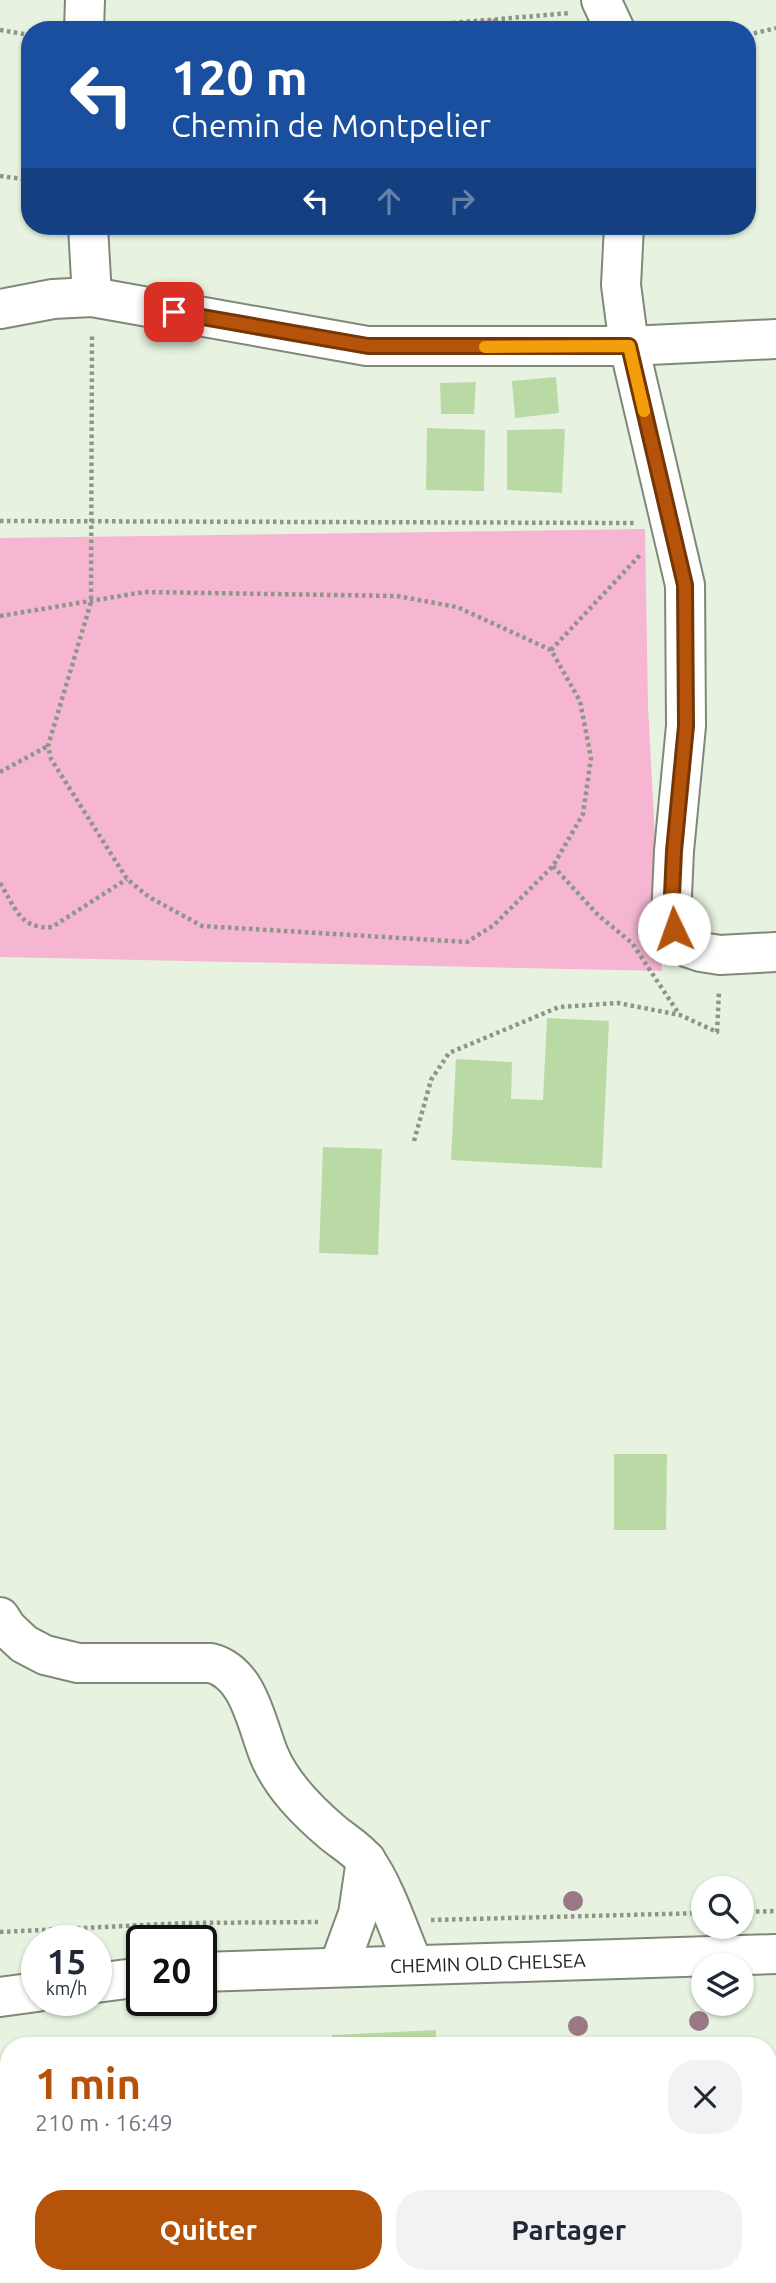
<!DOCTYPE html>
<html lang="fr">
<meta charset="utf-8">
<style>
:root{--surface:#fff;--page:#f2f2f3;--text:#1f2937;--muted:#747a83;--accent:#b45309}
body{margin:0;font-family:Ubuntu,sans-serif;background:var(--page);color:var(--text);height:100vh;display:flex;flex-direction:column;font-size:26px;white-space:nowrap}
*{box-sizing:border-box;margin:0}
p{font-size:23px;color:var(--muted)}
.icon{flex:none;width:38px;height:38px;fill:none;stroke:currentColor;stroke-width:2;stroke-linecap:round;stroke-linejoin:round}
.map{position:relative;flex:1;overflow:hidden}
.panel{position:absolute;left:0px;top:2037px;width:777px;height:247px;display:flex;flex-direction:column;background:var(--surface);border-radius:28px 28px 0 0;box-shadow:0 2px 5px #0004}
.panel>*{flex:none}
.banner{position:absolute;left:21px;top:21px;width:735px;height:214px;border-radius:28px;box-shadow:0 2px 5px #0004;background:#1a4fa0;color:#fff;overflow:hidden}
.buttons{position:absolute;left:691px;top:1876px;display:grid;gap:14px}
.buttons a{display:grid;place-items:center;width:63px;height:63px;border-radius:50%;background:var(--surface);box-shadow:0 2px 5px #0004;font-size:35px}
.speed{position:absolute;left:21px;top:1925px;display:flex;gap:14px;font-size:35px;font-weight:700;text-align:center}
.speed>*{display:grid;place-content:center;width:91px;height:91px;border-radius:50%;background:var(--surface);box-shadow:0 2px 5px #0004;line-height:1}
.speed small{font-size:18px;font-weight:400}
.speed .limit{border:4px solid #111;border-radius:10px;background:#fff;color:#111}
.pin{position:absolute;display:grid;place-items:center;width:60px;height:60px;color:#fff;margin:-30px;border-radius:14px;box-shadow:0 4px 10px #0006}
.me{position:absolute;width:77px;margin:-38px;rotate:357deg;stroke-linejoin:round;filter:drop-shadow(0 0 5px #0008)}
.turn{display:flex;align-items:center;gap:24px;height:147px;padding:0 35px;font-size:32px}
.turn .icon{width:91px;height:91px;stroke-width:2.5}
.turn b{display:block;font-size:49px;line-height:60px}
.lanes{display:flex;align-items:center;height:66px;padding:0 35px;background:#0003;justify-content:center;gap:35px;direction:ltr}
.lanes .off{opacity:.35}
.round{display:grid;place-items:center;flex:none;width:74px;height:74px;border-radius:28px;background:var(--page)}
.overview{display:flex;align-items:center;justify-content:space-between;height:119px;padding:0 35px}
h1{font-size:42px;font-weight:700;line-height:52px;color:var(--accent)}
.primary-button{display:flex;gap:14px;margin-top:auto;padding:14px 35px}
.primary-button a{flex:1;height:80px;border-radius:28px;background:var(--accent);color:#fff;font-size:28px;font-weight:700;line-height:80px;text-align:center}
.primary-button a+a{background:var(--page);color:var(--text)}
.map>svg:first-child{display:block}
.green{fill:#f6b6d2}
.building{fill:#b9daa4}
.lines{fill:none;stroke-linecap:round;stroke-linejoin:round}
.minor-casing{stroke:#7e8977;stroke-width:42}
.path{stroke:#8e9689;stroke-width:4.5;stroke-dasharray:3.5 3.5;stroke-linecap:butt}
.minor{stroke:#fff;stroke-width:38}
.tree{fill:#9a7886}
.route-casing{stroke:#753606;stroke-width:18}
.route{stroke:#b45309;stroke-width:12}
.slow{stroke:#f59e0b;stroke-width:12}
.labels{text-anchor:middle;stroke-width:7;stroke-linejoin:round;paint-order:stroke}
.street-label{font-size:19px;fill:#20241d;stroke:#e7f3e0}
</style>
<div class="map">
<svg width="776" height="2283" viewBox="0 0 776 2283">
<rect width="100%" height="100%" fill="#e7f3e0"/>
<path class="green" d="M 495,19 L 496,30 L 369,30 Z
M 645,529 L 648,706 L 662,971 L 0,957 L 0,538 Z
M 0,2183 L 9,2183 L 9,2269 L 0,2265 Z
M 768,2191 L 776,2191 L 776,2283 L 36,2283 L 20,2275 L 768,2275 Z"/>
<path class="building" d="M 556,377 L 559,413 L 515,418 L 512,381 Z
M 476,382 L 474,414 L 441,414 L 440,383 Z
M 427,428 L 485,430 L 484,491 L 426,490 Z
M 565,429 L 562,493 L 507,490 L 507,430 Z
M 547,1018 L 609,1021 L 602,1168 L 451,1160 L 456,1059 L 512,1062 L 511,1099 L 543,1100 Z
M 323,1147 L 382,1149 L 378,1255 L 319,1253 Z
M 614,1454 L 667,1454 L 666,1530 L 614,1530 Z
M 436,2030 L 436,2046 L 333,2046 L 332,2035 Z
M 0,2075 L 9,2075 L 9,2134 L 0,2134 Z
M 768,2089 L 776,2089 L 776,2149 L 768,2149 Z"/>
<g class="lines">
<g class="minor-casing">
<g id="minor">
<path d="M 601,0 L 615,30"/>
<path d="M 84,30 L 85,0"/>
<path d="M 88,226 L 92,297"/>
<path d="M 624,226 L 621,285 L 629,346 L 685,585 L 686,726 L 674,851 L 671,917 L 679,940 L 689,948 L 701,952 L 720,955 L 776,952"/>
<path d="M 0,309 L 53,299 L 92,297 L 367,346 L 629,346 L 776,339"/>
<path d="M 0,1617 L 7,1628 L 24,1644 L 45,1655 L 78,1663 L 211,1663 C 249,1673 256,1723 269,1755 C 282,1786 307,1811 333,1833 C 344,1842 358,1850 366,1861 C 385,1887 400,1934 413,1964"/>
<path d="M 339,1966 L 358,1914 L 366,1860"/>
<path id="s1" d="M 201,1972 L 776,1954"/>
<path d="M 96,1983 L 142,1977"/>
<path d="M 0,1997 L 37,1992"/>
</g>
</g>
<path class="path" d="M 495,19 L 496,30
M 0,30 L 30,35
M 369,30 L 570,13
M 747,35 L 776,28
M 0,176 L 30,180
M 0,521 L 635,523
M 0,616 L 144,592 L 397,596 L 457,607 L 551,650 L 580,701 L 591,758 L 583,814 L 553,866 L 494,925 L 467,942 L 202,926 L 149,897 L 127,879 L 51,759 L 48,746 L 91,602 L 92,333
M 551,650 L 641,554
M 0,772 L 48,746
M 553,866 L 598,915 L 632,943 L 679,1014
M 0,883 C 15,907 20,930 52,927 L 127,879
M 414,1141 L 431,1080 L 449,1053 L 559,1007 L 618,1003 L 680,1015 L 717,1032 L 719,991
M 742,1912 L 776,1911
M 431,1920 L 704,1913
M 0,1932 L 185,1923 L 318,1922"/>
<use href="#minor" class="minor"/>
</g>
<g class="tree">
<circle cx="573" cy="1901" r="10"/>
<circle cx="699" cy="2021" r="10"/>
<circle cx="578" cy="2026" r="10"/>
</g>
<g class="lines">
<g class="route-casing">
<path id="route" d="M 174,312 L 368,346 L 629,346 L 685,585 L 686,726 L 674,851 L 671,917 L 674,929"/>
</g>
<use href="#route" class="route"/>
<path class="slow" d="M 485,347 L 629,346 L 644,411"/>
</g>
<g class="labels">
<g class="street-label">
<text dy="7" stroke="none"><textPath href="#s1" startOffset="287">CHEMIN OLD CHELSEA</textPath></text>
</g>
</g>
</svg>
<div class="buttons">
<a><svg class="icon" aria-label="search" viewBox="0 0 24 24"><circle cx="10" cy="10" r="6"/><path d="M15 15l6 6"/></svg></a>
<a><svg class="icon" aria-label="layers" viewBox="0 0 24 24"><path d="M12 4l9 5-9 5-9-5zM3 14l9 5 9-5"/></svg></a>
</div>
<div class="speed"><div>15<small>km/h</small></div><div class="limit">20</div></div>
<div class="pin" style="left:174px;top:312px;background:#d93025"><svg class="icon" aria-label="arrive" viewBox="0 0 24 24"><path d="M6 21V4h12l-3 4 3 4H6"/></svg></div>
<svg class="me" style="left:674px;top:929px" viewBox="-20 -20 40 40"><circle r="19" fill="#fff"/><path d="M0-13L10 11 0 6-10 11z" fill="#b45309"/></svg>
<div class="banner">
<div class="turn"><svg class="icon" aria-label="left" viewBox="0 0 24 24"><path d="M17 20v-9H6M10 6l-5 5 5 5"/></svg><div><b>120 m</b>Chemin de Montpelier</div></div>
<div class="lanes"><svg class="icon" aria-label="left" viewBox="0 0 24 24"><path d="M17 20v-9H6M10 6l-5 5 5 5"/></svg><svg class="icon off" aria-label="ahead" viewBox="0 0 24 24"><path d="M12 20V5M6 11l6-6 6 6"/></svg><svg class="icon off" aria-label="right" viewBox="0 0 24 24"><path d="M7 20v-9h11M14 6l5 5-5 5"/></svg></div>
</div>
<section class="panel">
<div class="overview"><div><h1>1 min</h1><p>210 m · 16:49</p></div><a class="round"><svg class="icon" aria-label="close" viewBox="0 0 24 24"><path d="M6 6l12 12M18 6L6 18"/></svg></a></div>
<div class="primary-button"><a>Quitter</a><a>Partager</a></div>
</section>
</div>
